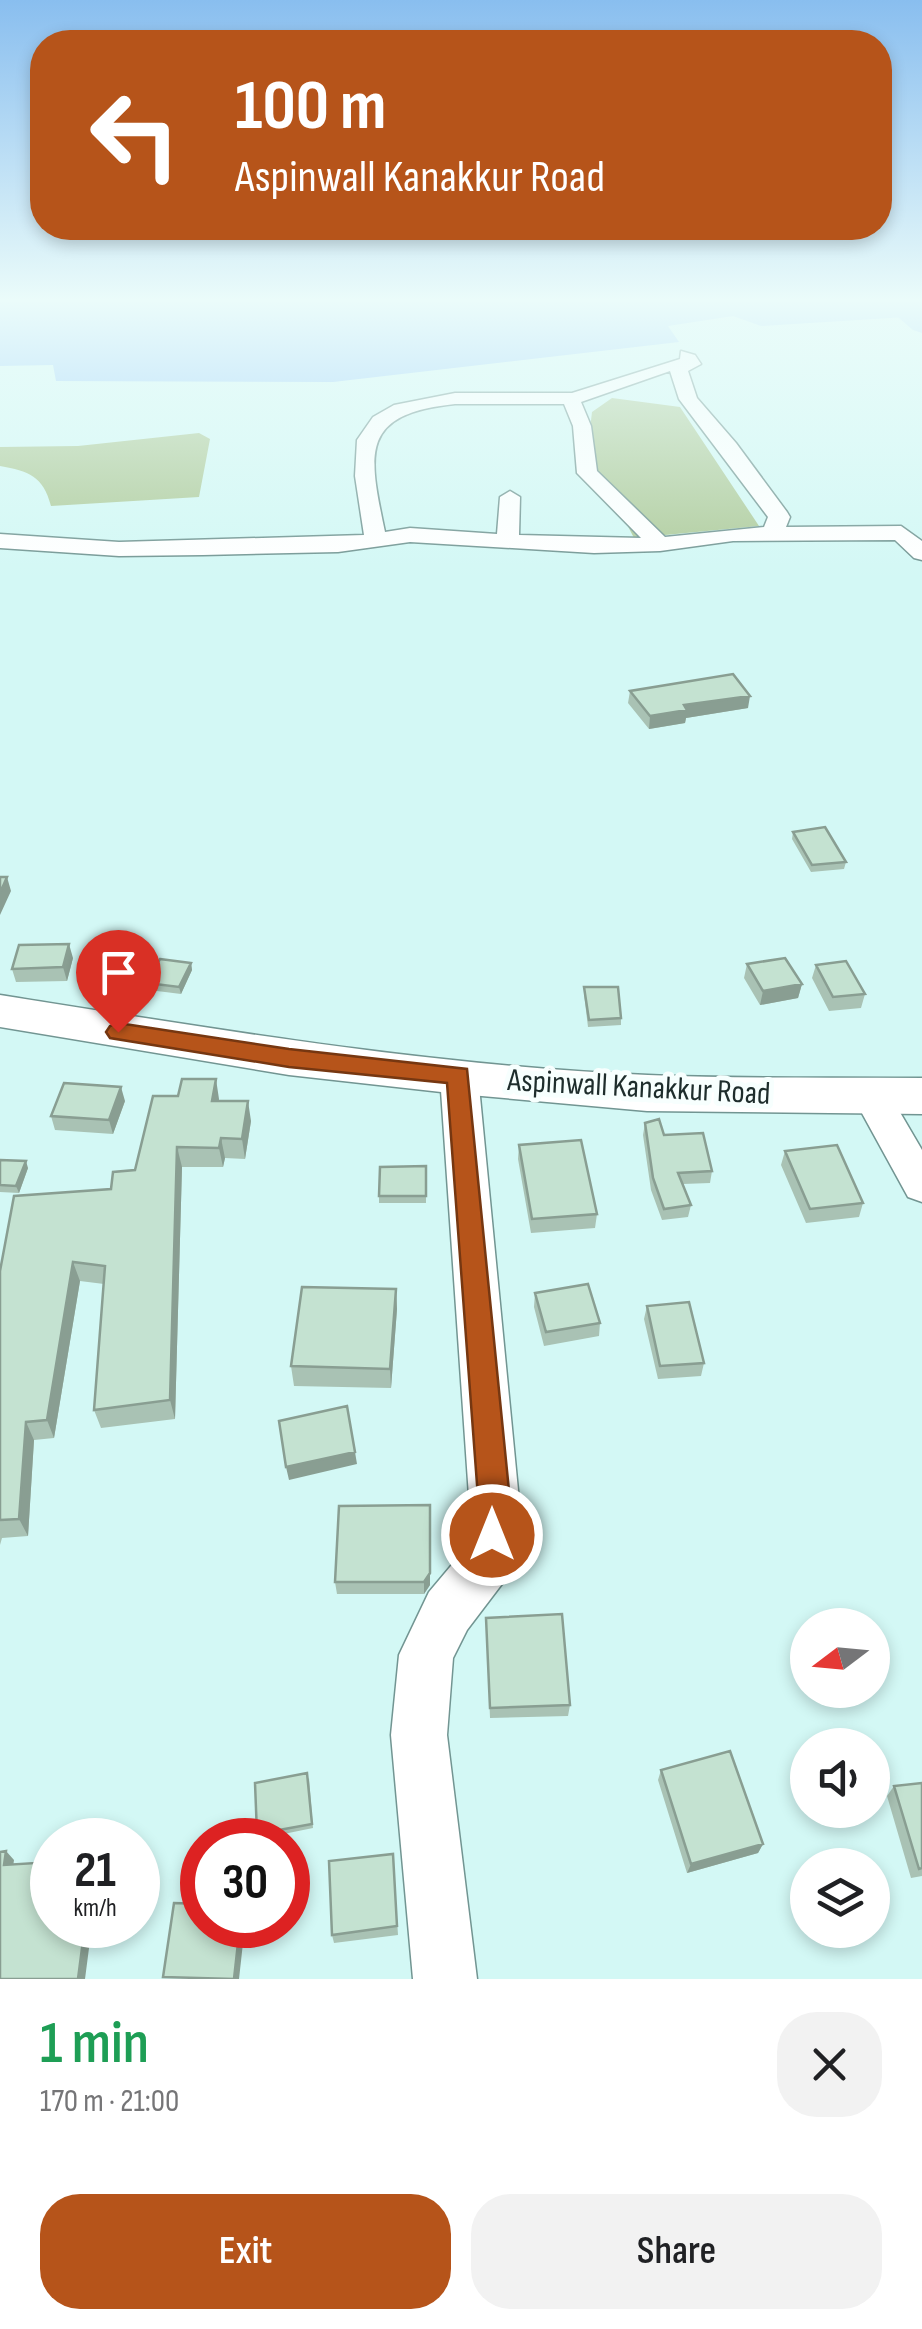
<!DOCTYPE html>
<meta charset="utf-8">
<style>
:root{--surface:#fff;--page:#f2f2f2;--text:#202124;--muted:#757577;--accent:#b6541a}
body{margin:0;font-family:"Sofia Sans Condensed",sans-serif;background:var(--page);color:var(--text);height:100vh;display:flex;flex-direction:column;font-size:38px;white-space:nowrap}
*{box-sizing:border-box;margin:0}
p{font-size:32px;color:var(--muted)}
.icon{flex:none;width:55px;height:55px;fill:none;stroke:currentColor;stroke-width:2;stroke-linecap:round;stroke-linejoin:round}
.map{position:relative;height:1979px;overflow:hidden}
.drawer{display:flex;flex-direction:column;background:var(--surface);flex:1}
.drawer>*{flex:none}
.hud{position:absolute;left:30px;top:30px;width:862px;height:210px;border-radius:40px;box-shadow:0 5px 15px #0003;background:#b6541a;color:#fff;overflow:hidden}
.needle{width:65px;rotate:254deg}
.tools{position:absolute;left:790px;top:1608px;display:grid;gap:20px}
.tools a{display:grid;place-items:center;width:100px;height:100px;border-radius:50%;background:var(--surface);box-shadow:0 5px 15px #0003;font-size:50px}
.speed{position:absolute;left:30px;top:1818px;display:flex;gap:20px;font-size:50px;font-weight:700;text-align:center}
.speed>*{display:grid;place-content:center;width:130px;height:130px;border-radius:50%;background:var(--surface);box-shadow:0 5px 15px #0003;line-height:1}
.speed small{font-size:25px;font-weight:400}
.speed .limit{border:15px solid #d22;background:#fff;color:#111}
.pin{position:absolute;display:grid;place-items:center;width:85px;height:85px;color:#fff;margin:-102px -42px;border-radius:50% 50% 50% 0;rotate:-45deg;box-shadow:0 0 10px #0007}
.pin .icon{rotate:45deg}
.me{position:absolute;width:110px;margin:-55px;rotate:0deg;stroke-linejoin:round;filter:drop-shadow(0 0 8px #0008)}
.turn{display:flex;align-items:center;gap:35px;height:210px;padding:0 40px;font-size:45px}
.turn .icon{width:130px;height:130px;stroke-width:2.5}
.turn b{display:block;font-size:70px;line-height:85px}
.round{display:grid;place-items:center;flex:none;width:105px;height:105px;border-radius:40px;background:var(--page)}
.overview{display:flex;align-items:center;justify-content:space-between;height:170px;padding:0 40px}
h1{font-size:60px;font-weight:600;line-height:75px;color:#1e9e55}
.cta{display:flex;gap:20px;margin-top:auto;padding:20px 40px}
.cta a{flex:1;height:115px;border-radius:40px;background:var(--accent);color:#fff;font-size:40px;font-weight:600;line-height:115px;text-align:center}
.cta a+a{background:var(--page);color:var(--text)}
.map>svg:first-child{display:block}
.green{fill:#afcb9b}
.water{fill:#9cccfa}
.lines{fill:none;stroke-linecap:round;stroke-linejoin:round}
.river{fill:#9cccfa;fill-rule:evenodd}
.minor-casing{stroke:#729592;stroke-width:3}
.major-casing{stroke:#729592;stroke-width:3}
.minor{fill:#fff;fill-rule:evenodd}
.major{fill:#fff;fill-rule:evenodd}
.wall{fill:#a9c2b4}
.shaded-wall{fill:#899e92}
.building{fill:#c4e2d1;stroke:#899e92;stroke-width:2.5}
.route{fill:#b6541a;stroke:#763711;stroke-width:2.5}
.labels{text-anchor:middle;stroke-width:10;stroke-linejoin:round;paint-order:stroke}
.street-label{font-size:32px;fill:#1e2d2c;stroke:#f7fffe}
</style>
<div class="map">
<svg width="922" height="1979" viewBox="0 0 922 1979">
<rect width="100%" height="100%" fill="#d3f8f5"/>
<path class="green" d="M 612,398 L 680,407 L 759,526 L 634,538 L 613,497 L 586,463 L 592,412 Z
M 199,433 L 210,439 L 199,497 L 51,506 C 43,476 29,471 0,466 L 0,447 L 78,446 Z"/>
<path class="water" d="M 0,301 L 922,301 L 922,316 L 761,326 L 733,316 L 668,326 L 679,342 L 333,382 L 56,381 L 53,365 L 0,366 Z"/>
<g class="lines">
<path class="river" d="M 879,301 L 906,301 L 922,313 L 922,333 L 913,330 Z"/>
<g class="minor-casing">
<path id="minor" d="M 681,351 L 695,355 L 701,364 L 688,371 L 697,398 L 736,443 L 787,512 L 790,517 L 786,527 L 901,526 L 922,541 L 922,560 L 914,558 L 895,540 L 733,541 L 660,551 L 594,553 L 410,542 L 338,552 L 203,555 L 119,556 L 0,548 L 0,534 L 119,542 L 364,535 L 355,476 L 357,440 L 373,417 L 394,405 L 455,393 L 572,393 L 680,359 ZM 670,371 L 679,399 L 768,517 L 764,527 L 665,537 L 597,471 L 591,426 L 581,402 ZM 455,404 L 564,404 L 573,426 L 577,473 L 641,538 L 519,535 L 520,497 L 510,491 L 500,497 L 497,534 L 410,528 L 385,532 C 368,452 360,414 455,404 Z
M 459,1062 L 472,1066 L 478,1076 L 520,1511 L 516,1558 L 508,1576 L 467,1630 L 453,1658 L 447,1735 L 477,1979 L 413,1979 L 391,1735 L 399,1655 L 429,1592 L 466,1548 L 470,1511 L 440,1076 L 446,1066 Z
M 871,1081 L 884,1085 L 922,1150 L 922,1202 L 908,1197 L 852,1095 L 858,1085 Z"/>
</g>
<g class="major-casing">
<path id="major" d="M 0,995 C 215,1029 431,1066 648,1075 C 739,1079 831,1077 922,1078 L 922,1114 L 647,1111 L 459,1094 L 289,1075 L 0,1027 Z"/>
</g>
<use href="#minor" class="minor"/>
<use href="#major" class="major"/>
</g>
<path class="wall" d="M 630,691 L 748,708 L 686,718 L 685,723 L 649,729 L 628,703 Z
M 793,832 L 846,862 L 844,869 L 811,872 L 792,839 Z
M 73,958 L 67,981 L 16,982 L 12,969 Z
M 191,963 L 192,970 L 181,994 L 149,990 L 147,983 Z
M 747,964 L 802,984 L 798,998 L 760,1005 L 744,978 Z
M 816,965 L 865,994 L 861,1008 L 829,1011 L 812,978 Z
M 584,987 L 621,1018 L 621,1025 L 588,1027 L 584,994 Z
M 219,1099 L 219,1101 L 251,1121 L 245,1159 L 225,1158 L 223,1167 L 182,1167 L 175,1419 L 101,1428 L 94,1410 L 104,1284 L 80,1281 L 54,1438 L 34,1440 L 28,1536 L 2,1538 L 0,1545 L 0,1271 L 135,1170 Z
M 125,1101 L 113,1134 L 55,1130 L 51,1116 Z
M 645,1123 L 712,1171 L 710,1183 L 683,1184 L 691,1205 L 688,1217 L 662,1220 L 651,1190 L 643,1135 Z
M 519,1145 L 597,1214 L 595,1228 L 531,1233 L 518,1159 Z
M 785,1151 L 863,1203 L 859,1217 L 806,1223 L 781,1165 Z
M 0,1160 L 28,1168 L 19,1193 L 0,1192 Z
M 426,1166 L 426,1203 L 379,1203 L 379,1196 Z
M 396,1289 L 397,1309 L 391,1388 L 294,1386 L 291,1366 Z
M 535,1293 L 600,1323 L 599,1336 L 544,1346 L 534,1307 Z
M 647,1306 L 704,1363 L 701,1376 L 658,1379 L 644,1319 Z
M 339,1506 L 430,1585 L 424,1594 L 337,1594 L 335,1582 Z
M 486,1618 L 570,1705 L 568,1716 L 490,1718 Z
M 661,1770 L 763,1844 L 758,1853 L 687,1873 L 658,1780 Z
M 309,1778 L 313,1828 L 259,1839 L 257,1834 Z
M 922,1783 L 922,1876 L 911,1878 L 887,1796 L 894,1786 Z
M 393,1854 L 398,1935 L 334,1943 L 332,1935 Z"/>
<path class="shaded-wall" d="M 750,696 L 748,708 L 686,718 L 685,723 L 649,729 L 650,716 L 684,705 Z
M 7,877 L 11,891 L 0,915 L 0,893 Z
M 69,944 L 73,958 L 67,981 L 63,967 Z
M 191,963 L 192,970 L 181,994 L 179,987 Z
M 802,984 L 798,998 L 760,1005 L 763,991 Z
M 216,1079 L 219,1099 L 216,1120 L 212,1101 Z
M 121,1087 L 125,1101 L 113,1134 L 109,1120 Z
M 248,1101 L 251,1121 L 245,1159 L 242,1139 Z
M 221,1138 L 225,1158 L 223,1167 L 219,1148 Z
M 177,1147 L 182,1167 L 175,1419 L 170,1400 Z
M 26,1161 L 28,1168 L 19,1193 L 16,1186 Z
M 73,1262 L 80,1281 L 54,1438 L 47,1420 Z
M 396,1289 L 397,1309 L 391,1388 L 390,1369 Z
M 26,1422 L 34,1440 L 28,1536 L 19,1519 Z
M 355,1452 L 357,1464 L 289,1480 L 286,1467 Z
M 430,1505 L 430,1585 L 424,1594 L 424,1582 Z
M 763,1844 L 758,1853 L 687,1873 L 691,1864 Z
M 6,1851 L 14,1860 L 12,1874 L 4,1865 Z
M 85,1925 L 92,1925 L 85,1979 L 78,1979 Z
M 240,1925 L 245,1925 L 239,1979 L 234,1979 Z"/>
<path class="building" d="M 733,674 L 750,696 L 684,705 L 687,710 L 650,716 L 630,691 Z
M 825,827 L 846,862 L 812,865 L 793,832 Z
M 0,877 L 7,877 L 0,893 Z
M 69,944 L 63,967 L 12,969 L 19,945 Z
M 785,958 L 802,984 L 763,991 L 747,964 Z
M 160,959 L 191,963 L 179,987 L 147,983 Z
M 846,961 L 865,994 L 833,997 L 816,965 Z
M 584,987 L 618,987 L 621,1018 L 589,1020 Z
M 182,1079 L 216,1079 L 212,1101 L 248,1101 L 242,1139 L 221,1138 L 219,1148 L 177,1147 L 170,1400 L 94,1410 L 105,1266 L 73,1262 L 47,1420 L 26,1422 L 19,1519 L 0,1520 L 0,1271 L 14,1196 L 111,1189 L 113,1172 L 135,1170 L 153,1096 L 178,1096 Z
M 64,1083 L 121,1087 L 109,1120 L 51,1116 Z
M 659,1119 L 664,1135 L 703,1133 L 712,1171 L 678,1173 L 691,1205 L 664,1209 L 653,1178 L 645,1123 Z
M 581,1140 L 597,1214 L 532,1219 L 519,1145 Z
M 837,1145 L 863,1203 L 810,1209 L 785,1151 Z
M 0,1160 L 26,1161 L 16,1186 L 0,1185 Z
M 426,1166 L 426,1196 L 379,1196 L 380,1167 Z
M 588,1284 L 600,1323 L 546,1332 L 535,1293 Z
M 302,1287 L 396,1289 L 390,1369 L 291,1366 Z
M 689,1302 L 704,1363 L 660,1366 L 647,1306 Z
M 347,1406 L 355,1452 L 286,1467 L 279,1421 Z
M 430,1505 L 430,1573 L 424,1582 L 335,1582 L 339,1506 Z
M 562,1614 L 570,1705 L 490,1708 L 486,1618 Z
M 730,1751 L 763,1844 L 691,1864 L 661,1770 Z
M 307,1773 L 312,1824 L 257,1834 L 255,1783 Z
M 922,1783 L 922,1868 L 919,1869 L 894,1786 Z
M 6,1851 L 4,1865 L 52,1862 L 52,1925 L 85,1925 L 78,1979 L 0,1979 L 0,1852 Z
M 393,1854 L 397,1926 L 332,1935 L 329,1861 Z
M 174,1903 L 202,1904 L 202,1925 L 240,1925 L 234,1979 L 163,1977 Z"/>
<linearGradient id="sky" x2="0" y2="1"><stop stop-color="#89beef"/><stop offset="0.52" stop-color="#ebfcfa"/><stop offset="1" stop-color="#ebfcfa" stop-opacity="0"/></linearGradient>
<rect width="922" height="578" fill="url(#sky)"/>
<path class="route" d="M 118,1023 L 289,1049 L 467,1069 L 511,1511 L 504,1546 L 492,1551 L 481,1546 L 476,1535 L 479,1511 L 447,1083 L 289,1067 L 110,1038 L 106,1032 L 110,1026 Z"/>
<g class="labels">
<g class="street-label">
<text transform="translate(639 1086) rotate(3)" y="11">Aspinwall Kanakkur Road</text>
</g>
</g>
</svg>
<div class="tools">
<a><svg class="needle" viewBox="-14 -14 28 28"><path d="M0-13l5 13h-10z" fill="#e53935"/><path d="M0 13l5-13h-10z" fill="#757577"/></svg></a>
<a><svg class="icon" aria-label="sound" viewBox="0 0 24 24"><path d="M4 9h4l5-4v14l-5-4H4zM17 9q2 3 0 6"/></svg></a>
<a><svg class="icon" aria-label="layers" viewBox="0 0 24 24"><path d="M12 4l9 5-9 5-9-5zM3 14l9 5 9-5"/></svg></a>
</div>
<div class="speed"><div>21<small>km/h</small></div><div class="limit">30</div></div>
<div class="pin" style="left:118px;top:1032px;background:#d93025"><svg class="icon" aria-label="arrive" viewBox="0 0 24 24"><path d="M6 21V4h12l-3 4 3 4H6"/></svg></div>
<svg class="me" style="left:492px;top:1535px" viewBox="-20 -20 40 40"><circle r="17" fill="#b6541a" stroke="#fff" stroke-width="3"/><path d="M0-11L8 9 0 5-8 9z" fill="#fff"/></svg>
<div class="hud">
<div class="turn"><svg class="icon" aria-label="left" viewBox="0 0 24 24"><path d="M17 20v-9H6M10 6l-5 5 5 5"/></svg><div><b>100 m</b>Aspinwall Kanakkur Road</div></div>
</div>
</div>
<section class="drawer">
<div class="overview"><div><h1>1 min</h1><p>170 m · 21:00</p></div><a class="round"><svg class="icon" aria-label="close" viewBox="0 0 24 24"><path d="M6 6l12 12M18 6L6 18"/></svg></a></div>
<div class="cta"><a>Exit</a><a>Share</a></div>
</section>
